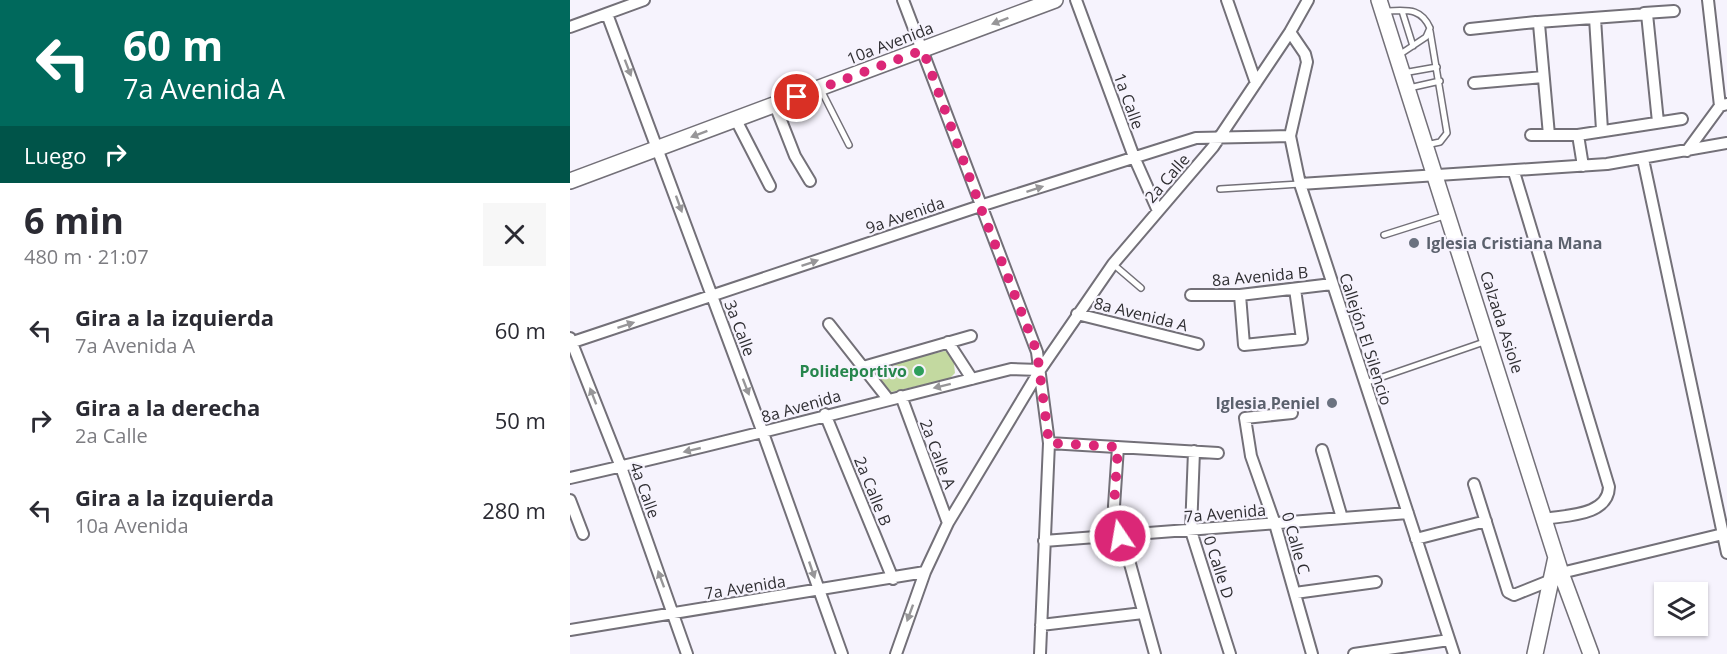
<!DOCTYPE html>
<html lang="es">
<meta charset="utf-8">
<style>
:root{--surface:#fff;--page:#f7f7f7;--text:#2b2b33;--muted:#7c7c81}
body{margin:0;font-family:"Open Sans",sans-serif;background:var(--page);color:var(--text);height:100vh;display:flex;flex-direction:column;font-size:22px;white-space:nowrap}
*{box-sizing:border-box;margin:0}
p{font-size:20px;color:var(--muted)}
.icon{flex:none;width:33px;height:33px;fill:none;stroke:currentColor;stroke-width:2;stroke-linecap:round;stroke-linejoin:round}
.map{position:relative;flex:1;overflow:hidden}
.details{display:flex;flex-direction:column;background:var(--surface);width:570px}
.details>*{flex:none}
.top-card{background:#00695c;color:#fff;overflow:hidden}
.buttons{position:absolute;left:1084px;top:582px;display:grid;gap:12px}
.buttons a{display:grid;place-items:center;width:54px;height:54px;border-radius:0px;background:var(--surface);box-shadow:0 2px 4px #0004;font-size:30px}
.pin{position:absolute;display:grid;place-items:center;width:51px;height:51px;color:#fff;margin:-26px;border:3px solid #fff;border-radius:50%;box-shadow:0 2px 6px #0007}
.me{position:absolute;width:66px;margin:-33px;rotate:348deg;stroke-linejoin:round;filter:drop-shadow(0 0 4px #0008)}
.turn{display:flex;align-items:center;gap:21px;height:126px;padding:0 24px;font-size:27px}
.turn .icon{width:78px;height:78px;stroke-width:2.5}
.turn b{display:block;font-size:42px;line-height:51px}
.then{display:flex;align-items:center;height:57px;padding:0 24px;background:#0003;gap:12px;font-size:22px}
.round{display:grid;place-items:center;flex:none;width:63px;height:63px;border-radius:0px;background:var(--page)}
.headline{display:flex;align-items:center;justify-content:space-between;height:102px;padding:0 24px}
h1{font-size:36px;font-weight:700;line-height:45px}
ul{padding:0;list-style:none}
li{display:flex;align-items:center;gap:18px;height:90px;padding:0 24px}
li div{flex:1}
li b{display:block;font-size:22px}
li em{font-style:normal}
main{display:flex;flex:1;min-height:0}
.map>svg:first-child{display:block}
.green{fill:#c3d9a0}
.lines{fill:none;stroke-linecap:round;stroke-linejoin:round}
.service-casing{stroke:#737078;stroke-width:8}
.minor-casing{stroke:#737078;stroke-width:14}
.secondary-casing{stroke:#737078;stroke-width:18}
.service{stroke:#fff;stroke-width:5}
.minor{stroke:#fff;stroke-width:10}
.secondary{stroke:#fff;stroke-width:15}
.oneway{fill:#979698}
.route{stroke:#db2777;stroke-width:10;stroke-dasharray:0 18}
.worship-dot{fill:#6b7280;stroke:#f6f3fd;stroke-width:2}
.leisure-dot{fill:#2e9e5b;stroke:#f6f3fd;stroke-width:2}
.labels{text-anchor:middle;stroke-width:4.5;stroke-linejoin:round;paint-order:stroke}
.street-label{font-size:16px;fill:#2f2e32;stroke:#f6f3fd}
.worship-label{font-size:16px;font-weight:bold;fill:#5b616d;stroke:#f6f3fd;text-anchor:start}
.leisure-label{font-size:16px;font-weight:bold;fill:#27864d;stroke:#f6f3fd;text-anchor:end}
</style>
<main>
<section class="details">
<div class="top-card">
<div class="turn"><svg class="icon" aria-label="left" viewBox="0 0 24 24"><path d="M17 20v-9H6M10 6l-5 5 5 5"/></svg><div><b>60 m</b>7a Avenida A</div></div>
<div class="then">Luego<svg class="icon" aria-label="right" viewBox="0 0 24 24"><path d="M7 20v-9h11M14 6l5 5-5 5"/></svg></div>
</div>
<div class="headline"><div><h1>6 min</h1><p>480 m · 21:07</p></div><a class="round"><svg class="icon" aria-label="close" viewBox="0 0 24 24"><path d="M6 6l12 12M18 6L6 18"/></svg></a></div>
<ul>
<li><svg class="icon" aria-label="left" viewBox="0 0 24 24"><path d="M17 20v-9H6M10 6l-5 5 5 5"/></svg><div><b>Gira a la izquierda</b><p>7a Avenida A</p></div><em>60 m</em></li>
<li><svg class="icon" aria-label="right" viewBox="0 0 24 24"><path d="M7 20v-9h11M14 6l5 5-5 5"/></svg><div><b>Gira a la derecha</b><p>2a Calle</p></div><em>50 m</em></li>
<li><svg class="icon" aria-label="left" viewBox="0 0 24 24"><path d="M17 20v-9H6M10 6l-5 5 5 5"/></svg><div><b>Gira a la izquierda</b><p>10a Avenida</p></div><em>280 m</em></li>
</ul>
</section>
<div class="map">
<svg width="1157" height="654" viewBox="0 0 1157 654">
<rect width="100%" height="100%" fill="#f6f3fd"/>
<path class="green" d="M 375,351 L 383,355 L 385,373 L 379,379 L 321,392 L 313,388 L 310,380 C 320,358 354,357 375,351 Z"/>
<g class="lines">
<g class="service-casing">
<path id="service" d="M 814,11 C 835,11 850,6 860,28 L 856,37 L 829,55
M 832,11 L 843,46
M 833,73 L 867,67
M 839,88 L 870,81
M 251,90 L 279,145
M 856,145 L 870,142 L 877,133 L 860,31
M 650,189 L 730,184
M 814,235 L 877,215
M 543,264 L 571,288
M 795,383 L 917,341"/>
</g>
<g class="minor-casing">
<path id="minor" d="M 333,0 L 467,352 L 479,443 L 470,654
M 506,0 L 564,157 L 588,211
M 657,0 L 686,83
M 1138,0 L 1150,106
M 1074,13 L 1104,11
M 37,14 L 193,433 L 272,654
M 1025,18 L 1032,130
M 968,22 L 1077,14 L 1088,122
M 0,27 L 74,0
M 900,29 L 966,22 L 969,24 L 979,135
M 720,32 L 735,54 L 737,62 L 720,136 L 730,184 L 884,654
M 904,83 L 973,77
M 205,105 L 225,156 L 240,181
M 166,120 L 200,186
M 961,135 L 1008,135 L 1013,166
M 1008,135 L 1112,119
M 1117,151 L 1150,106 L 1157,104
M 1073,159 L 1157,553
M 944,172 L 1039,487 C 1038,516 996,515 974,519
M 730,184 L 1037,164 L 1157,143
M 621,295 L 670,295 L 762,284
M 670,295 L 674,345 L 732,339 L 725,289
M 507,314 L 628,344
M 259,324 L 318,399
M 0,338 L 51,467 L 117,654
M 378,342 L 402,379
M 0,343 L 410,206 L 626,138 L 720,136
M 293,367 L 401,336
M 331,396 L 378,523
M 722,413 L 675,418 L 681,456 L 705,524 L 742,654
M 255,414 L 323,579
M 479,443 L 648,453
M 548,447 L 544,506 L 585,654
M 752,450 L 772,518
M 624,451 L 621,531 L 660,654
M 0,478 C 148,445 294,406 441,369 L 470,370
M 904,484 L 938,592 L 944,595 L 979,581
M 0,500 L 13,534
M 846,539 L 916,521
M 474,541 L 838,513
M 991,573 L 1153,534
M 725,593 L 806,582
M 471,625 L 573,613
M 0,630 L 355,572
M 326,654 L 355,572 L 378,523 L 470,370 L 543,264 L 643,147 L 720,32 L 738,0
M 784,654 L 879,640"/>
</g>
<g class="secondary-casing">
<path id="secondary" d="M 809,0 L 991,573 L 1021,654
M 0,181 L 485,0
M 965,654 L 986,557"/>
</g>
<use href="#service" class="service"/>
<use href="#minor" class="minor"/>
<use href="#secondary" class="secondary"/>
</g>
<defs><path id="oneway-solid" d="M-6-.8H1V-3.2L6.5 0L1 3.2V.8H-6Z" transform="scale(1.5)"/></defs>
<g class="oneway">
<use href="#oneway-solid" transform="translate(430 21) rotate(159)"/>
<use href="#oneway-solid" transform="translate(58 68) rotate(69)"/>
<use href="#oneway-solid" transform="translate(129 134) rotate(159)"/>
<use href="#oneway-solid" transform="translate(465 189) rotate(-18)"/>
<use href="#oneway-solid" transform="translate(109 204) rotate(70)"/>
<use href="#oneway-solid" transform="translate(240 263) rotate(-19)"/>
<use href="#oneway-solid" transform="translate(56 325) rotate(-18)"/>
<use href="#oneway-solid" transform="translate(372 386) rotate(166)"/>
<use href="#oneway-solid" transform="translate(176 387) rotate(69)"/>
<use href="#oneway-solid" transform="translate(23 396) rotate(-111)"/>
<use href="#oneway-solid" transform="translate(122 450) rotate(167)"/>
<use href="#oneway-solid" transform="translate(242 570) rotate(71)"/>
<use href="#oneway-solid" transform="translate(91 579) rotate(-110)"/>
<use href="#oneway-solid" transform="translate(340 613) rotate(110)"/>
</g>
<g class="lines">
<path class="route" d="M 227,97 L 353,50 L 410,206 L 467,352 L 479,443 L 548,447 L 544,506 L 550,536"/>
</g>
<g class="worship-dot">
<circle cx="844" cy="243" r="6"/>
<circle cx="762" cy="403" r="6"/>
</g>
<circle class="leisure-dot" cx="349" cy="371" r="6"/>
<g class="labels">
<g class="street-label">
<text transform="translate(320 43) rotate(-21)" y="6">10a Avenida</text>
<text transform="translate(559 101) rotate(70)" y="6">1a Calle</text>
<text transform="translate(597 178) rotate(-49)" y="6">2a Calle</text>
<text transform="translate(335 215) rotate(-19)" y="6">9a Avenida</text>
<text transform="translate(690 276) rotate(-5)" y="6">8a Avenida B</text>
<text transform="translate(571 314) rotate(14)" y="6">8a Avenida A</text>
<text transform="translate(932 322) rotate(72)" y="6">Calzada Asiole</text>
<text transform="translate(170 328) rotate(69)" y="6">3a Calle</text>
<text transform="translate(796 339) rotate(72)" y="6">Callejón El Silencio</text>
<text transform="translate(231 406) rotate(-16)" y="6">8a Avenida</text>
<text transform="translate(368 454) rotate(69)" y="6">2a Calle A</text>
<text transform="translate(75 490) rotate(70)" y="6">4a Calle</text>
<text transform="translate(303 491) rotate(68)" y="6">2a Calle B</text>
<text transform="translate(655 513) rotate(-5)" y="6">7a Avenida</text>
<text transform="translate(726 543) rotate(74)" y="6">0 Calle C</text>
<text transform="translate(649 567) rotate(72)" y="6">0 Calle D</text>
<text transform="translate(175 587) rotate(-9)" y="6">7a Avenida</text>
</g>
<g class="worship-label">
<text x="856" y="249">Iglesia Cristiana Mana</text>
<text x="750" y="409" text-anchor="end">Iglesia Peniel</text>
</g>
<g class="leisure-label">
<text x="337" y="377">Polideportivo</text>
</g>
</g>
</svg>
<div class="buttons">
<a><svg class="icon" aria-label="layers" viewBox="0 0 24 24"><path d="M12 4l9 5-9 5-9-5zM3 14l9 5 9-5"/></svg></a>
</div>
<div class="pin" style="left:227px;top:97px;background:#d93025"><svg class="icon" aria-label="arrive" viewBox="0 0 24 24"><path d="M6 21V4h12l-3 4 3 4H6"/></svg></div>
<svg class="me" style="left:550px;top:536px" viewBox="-20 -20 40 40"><circle r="17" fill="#db2777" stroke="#fff" stroke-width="3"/><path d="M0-11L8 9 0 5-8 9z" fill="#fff"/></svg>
</div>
</main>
